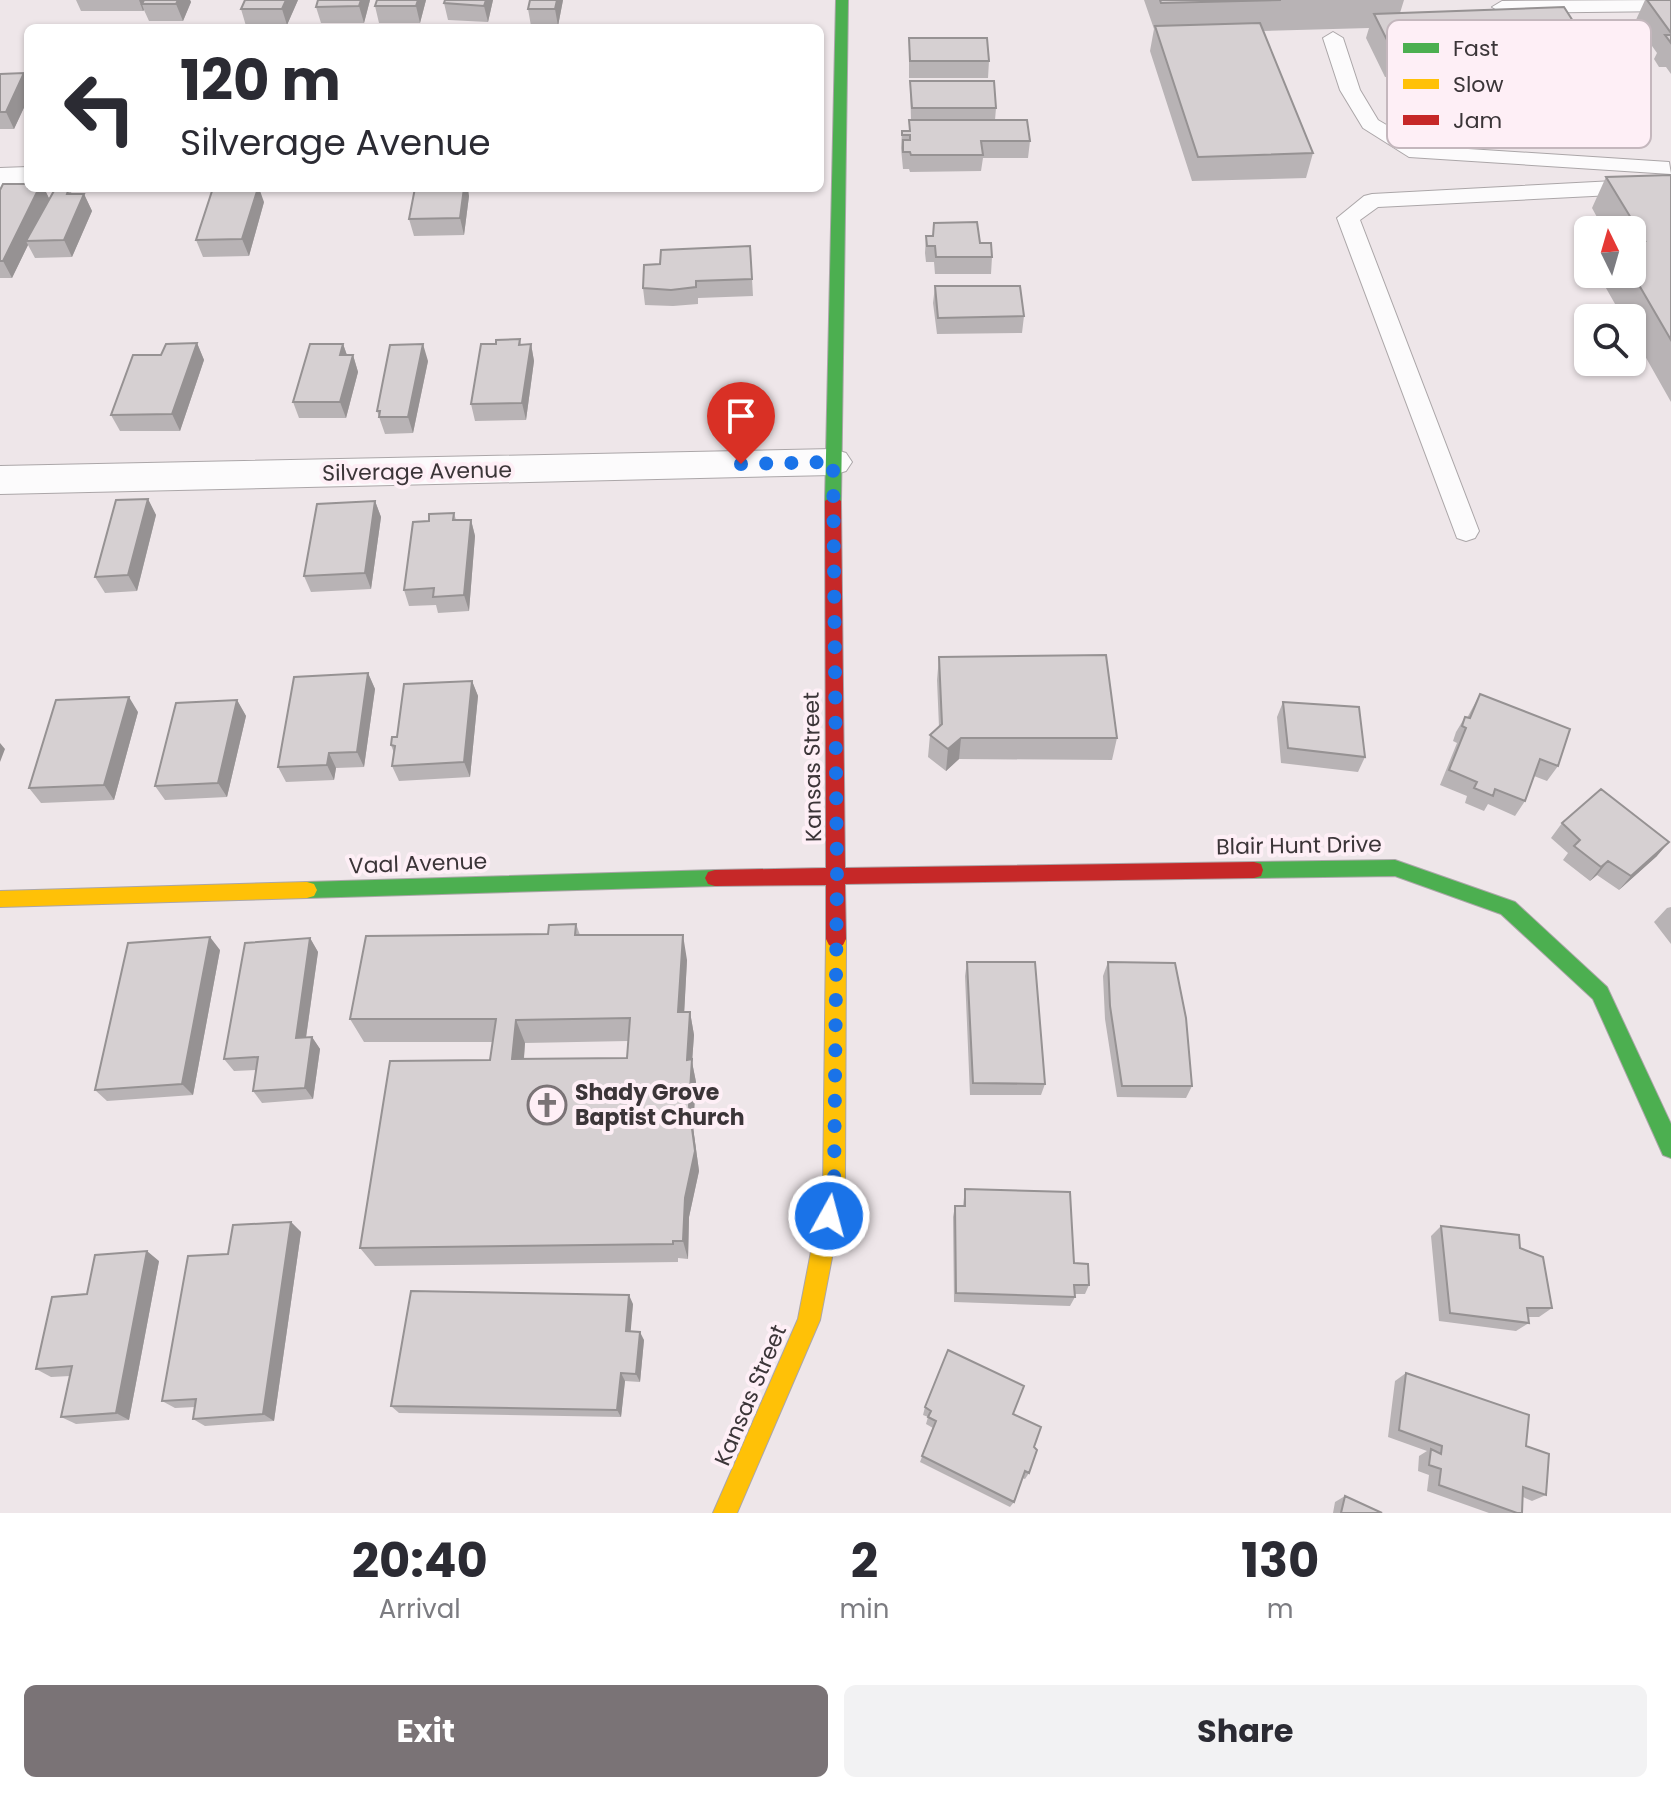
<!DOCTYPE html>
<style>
:root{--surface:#fff;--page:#f2f2f3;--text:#2b2b33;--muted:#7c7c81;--accent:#7a7376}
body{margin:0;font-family:Poppins,sans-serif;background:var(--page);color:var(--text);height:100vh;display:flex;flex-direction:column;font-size:30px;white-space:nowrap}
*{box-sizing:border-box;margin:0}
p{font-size:26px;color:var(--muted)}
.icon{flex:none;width:44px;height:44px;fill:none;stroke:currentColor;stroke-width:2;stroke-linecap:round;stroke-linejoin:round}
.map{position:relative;height:1513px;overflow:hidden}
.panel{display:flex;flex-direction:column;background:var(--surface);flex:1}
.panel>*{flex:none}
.hud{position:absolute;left:24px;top:24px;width:800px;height:168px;border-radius:12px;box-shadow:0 2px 6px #0004;background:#fff;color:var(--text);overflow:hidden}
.needle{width:52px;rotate:355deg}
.tools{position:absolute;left:1574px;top:216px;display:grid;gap:16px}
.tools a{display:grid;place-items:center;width:72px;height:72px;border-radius:12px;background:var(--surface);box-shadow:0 2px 6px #0004;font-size:40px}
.pin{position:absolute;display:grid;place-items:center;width:68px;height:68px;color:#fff;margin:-82px -34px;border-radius:50% 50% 50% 0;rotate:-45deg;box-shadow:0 0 8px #0007}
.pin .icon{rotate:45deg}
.me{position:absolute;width:88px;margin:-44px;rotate:7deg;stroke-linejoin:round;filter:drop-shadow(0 0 6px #0008)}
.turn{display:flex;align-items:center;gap:28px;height:168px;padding:0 24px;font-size:36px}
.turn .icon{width:104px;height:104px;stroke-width:2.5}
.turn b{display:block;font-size:56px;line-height:68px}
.eta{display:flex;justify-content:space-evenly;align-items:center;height:136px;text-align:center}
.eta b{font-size:48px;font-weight:700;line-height:56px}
.action{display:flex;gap:16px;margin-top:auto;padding:16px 24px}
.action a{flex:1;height:92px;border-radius:12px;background:var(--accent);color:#fff;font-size:32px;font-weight:700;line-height:92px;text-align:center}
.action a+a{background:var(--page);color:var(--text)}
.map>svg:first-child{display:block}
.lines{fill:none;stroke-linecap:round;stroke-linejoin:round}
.lane-casing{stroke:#aba6a8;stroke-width:2}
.street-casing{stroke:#aba6a8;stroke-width:2}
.fast-casing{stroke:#aba6a8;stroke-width:2}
.slow-casing{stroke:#aba6a8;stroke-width:2}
.jam-casing{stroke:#aba6a8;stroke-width:2}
.lane{fill:#fcfbfc;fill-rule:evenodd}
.street{fill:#fcfbfc;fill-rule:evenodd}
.fast{fill:#4caf50;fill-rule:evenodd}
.slow{fill:#ffc107;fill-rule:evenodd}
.jam{fill:#c62828;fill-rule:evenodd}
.wall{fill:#b8b3b5;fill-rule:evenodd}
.shaded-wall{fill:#969293}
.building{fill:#d6d0d2;stroke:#969293;stroke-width:2;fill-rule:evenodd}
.route{stroke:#1a73e8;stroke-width:14;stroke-dasharray:0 25.2}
.labels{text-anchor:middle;stroke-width:8;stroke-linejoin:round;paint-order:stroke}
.street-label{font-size:22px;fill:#3b3538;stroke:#feeff6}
.poi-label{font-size:22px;font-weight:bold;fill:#3b3538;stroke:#feeff6;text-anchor:start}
.key{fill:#feeff6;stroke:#c4b7bd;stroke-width:2}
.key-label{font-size:22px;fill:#3b3538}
</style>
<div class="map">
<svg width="1671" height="1513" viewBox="0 0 1671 1513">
<rect width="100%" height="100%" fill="#eee6e9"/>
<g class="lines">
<g class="lane-casing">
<path id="lane" d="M 1671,0 L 1671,11 L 1502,13 L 1492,7 L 1502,1 Z
M 1333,32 L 1343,38 L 1360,90 L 1378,120 L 1422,146 L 1669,162 L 1671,174 L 1409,157 L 1363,128 L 1340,90 L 1323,38 Z
M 1671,178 L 1671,192 L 1378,207 L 1360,220 L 1479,531 L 1475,538 L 1466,541 L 1457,538 L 1337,218 L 1364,196 L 1372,194 Z"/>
</g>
<g class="street-casing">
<path id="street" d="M 28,167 L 28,187 L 0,188 L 0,168 Z
M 833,449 L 846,453 L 852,462 L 846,471 L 833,475 L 0,494 L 0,466 Z"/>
</g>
<g class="fast-casing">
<path id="fast" d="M 836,0 L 848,0 L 841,501 L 833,507 L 825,501 Z
M 1395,860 L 1515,902 L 1607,987 L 1671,1124 L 1671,1158 L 1663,1155 L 1593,999 L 1501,914 L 1395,876 L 1254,878 L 1247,876 L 1245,870 L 1247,864 L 1254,862 Z
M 715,870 L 722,872 L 725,878 L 722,884 L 715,886 L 307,898 L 300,896 L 297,890 L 300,884 L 307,882 Z"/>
</g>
<g class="slow-casing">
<path id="slow" d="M 307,882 L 314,884 L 317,890 L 314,896 L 307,898 L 0,907 L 0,891 Z
M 836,930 L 843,933 L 846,939 L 845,1190 L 820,1320 L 737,1513 L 713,1513 L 798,1319 L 823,1190 L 826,939 L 829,933 Z"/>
</g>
<g class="jam-casing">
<path id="jam" d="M 833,495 L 841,501 L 845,868 L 1254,862 L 1261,864 L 1263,870 L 1261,876 L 1254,878 L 845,884 L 846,939 L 843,945 L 836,948 L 829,945 L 826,939 L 826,885 L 715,886 L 708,884 L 705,878 L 708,872 L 715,870 L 826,868 L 825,501 Z"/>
</g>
<use href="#lane" class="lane"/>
<use href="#street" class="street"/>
<use href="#fast" class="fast"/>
<use href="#slow" class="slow"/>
<use href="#jam" class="jam"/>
</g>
<path class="wall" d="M 76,0 L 190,0 L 191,2 L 183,21 L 149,21 L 144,10 L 143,11 L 81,11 Z
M 298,0 L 287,25 L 246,26 L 241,9 Z
M 370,0 L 364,23 L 321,23 L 316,7 Z
M 377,0 L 426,0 L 420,23 L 379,23 L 375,6 Z
M 445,0 L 493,0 L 488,22 L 448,20 L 444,3 Z
M 563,0 L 558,26 L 531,26 L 528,9 Z
M 1144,0 L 1404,0 L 1400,13 L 1589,46 L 1579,70 L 1530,71 L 1526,80 L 1517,81 L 1514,88 L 1468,90 L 1459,74 L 1385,77 L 1366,38 L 1369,28 L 1263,31 L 1313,153 L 1306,178 L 1192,181 L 1150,51 L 1154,29 Z
M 1645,0 L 1671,0 L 1671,74 L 1666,67 L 1659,67 L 1654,59 L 1657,53 L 1635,22 Z
M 909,38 L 989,61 L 988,78 L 909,78 Z
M 0,74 L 28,81 L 28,99 L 14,129 L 0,129 Z
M 910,81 L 996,108 L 995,120 L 1030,141 L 1028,158 L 983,158 L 981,171 L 910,172 L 909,169 L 903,169 L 901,148 L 902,131 L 909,131 L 909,120 L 911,120 Z
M 1671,175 L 1671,402 L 1632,333 L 1632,318 L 1623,318 L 1598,274 L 1632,274 L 1632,230 L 1604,230 L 1592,208 L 1606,177 Z
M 28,188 L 44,188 L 49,199 L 69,188 L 72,194 L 84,194 L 92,211 L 72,257 L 35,258 L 28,245 L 12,278 L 0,278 L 0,190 Z
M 469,196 L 464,235 L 414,236 L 409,219 Z
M 264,202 L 249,256 L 203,257 L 196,240 Z
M 926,236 L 980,243 L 992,257 L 991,274 L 935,274 L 934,262 L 926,262 L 925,253 Z
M 644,265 L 752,279 L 753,296 L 698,298 L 698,304 L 673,306 L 645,305 L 643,288 Z
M 935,286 L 1024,316 L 1022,333 L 937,334 L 933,303 Z
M 520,339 L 521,345 L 531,344 L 534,361 L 526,420 L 475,421 L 471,404 L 496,344 Z
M 197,343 L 204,360 L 180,431 L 120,431 L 111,415 L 161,355 Z
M 343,344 L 347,355 L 353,355 L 358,372 L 346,418 L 299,418 L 293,402 Z
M 428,361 L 413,433 L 385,434 L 377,411 Z
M 148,499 L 156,515 L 137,591 L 105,593 L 95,577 Z
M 375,501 L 381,517 L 371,589 L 311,592 L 304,576 Z
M 454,513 L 456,520 L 471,520 L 475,536 L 469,611 L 438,613 L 436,605 L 409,606 L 404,590 L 429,521 Z
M 939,657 L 1117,738 L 1112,760 L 959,759 L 946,771 L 928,757 L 930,735 L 939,727 L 937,680 Z
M 368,673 L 375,689 L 364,767 L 336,768 L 334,780 L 286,782 L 278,767 Z
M 472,681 L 478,696 L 470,777 L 399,781 L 392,766 L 394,753 L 391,745 L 397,737 Z
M 1480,694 L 1558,766 L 1547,781 L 1534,776 L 1525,801 L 1515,816 L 1488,804 L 1484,811 L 1465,803 L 1467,796 L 1440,785 L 1457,743 L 1453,741 L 1456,732 L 1465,717 L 1467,718 Z
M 237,700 L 246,716 L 227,797 L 165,800 L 155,786 Z
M 1283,702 L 1365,757 L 1358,772 L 1281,763 L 1277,717 Z
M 138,712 L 114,800 L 41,803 L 29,788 Z
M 1562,823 L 1657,856 L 1619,890 L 1597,875 L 1590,881 L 1563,860 L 1568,853 L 1551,838 Z
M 1671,907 L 1671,944 L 1654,922 L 1667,908 Z
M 576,924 L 580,935 L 687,960 L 684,1012 L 690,1012 L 694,1035 L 692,1062 L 696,1082 L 693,1127 L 699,1171 L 689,1217 L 688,1259 L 678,1258 L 678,1262 L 375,1266 L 360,1248 L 490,1060 L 493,1042 L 364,1042 L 350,1019 L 548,934 ZM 628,1041 L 627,1058 L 524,1059 L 525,1043 Z
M 310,938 L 318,952 L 306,1038 L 312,1037 L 320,1049 L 313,1099 L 262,1103 L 253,1091 L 256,1070 L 234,1071 L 224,1059 Z
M 220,950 L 193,1095 L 107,1101 L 95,1090 Z
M 967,962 L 1045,1084 L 1041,1095 L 970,1095 L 965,976 Z
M 1108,962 L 1192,1086 L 1186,1098 L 1117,1097 L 1105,1019 L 1103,976 Z
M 965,1189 L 1074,1263 L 1089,1285 L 1085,1294 L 1074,1294 L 1075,1297 L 1070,1306 L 954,1302 L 953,1217 L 955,1206 L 963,1206 Z
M 291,1222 L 301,1232 L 274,1421 L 205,1426 L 193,1419 L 195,1407 L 175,1408 L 162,1401 L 228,1254 Z
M 1441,1226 L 1520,1248 L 1552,1308 L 1539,1317 L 1528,1317 L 1529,1323 L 1516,1331 L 1439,1321 L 1431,1236 Z
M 159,1261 L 129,1420 L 76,1424 L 61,1417 L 70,1376 L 51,1377 L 36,1369 L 87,1294 Z
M 633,1304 L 630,1331 L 644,1340 L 640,1382 L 625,1381 L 621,1417 L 399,1413 L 391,1406 Z
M 1406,1373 L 1526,1446 L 1546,1495 L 1532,1501 L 1523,1497 L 1522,1513 L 1489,1513 L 1427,1491 L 1429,1475 L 1418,1471 L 1419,1456 L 1427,1451 L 1388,1437 L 1395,1381 Z
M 925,1407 L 1013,1414 L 1034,1447 L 1029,1473 L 1025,1479 L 1022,1478 L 1014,1502 L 1010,1507 L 920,1462 L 933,1428 L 926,1424 L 928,1417 L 923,1415 Z
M 1345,1496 L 1382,1513 L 1333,1513 L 1335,1502 Z"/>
<path class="shaded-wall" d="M 139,0 L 149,0 L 142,4 L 144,10 L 143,11 Z
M 178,0 L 190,0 L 191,2 L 183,21 L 176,4 Z
M 286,0 L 298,0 L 287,25 L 282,9 Z
M 361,0 L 370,0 L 364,23 L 359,6 Z
M 418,0 L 426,0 L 420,23 L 416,6 Z
M 486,0 L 493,0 L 488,22 L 484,6 Z
M 557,0 L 563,0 L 558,26 L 555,9 Z
M 24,73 L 28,81 L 28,99 L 14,129 L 6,112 Z
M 39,188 L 44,188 L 50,200 L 26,241 L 28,245 L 12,278 L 3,261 Z
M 258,188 L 259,188 L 264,202 L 249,256 L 242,239 Z
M 464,188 L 468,188 L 469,196 L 464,235 L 460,218 Z
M 84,194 L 92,211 L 72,257 L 64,240 Z
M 197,343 L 204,360 L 180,431 L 172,414 Z
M 343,344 L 349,361 L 340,355 Z
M 423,344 L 428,361 L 413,433 L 408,417 Z
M 531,344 L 534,361 L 526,420 L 522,403 Z
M 353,355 L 358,372 L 346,418 L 340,402 Z
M 148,499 L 156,515 L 137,591 L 128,575 Z
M 375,501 L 381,517 L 371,589 L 365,573 Z
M 471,520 L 475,536 L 469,611 L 464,595 Z
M 368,673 L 375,689 L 364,767 L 357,752 Z
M 472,681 L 478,696 L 470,777 L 464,762 Z
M 129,697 L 138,712 L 114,800 L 104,785 Z
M 237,700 L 246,716 L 227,797 L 218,783 Z
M 961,738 L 959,759 L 946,771 L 948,749 Z
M 0,743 L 5,749 L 0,762 Z
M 329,753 L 336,768 L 334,780 L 327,765 Z
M 1669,842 L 1657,856 L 1619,890 L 1631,876 Z
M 1608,861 L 1597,875 L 1590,881 L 1601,867 Z
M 683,935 L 687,960 L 683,1035 L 678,1012 Z
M 210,937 L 220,950 L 193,1095 L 182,1084 Z
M 310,938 L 318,952 L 304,1051 L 296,1038 Z
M 690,1012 L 694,1035 L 692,1062 L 696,1082 L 693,1127 L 699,1171 L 689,1217 L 688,1259 L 683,1241 L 689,1106 L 687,1060 Z
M 516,1020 L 525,1043 L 522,1081 L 512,1059 Z
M 312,1037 L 320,1049 L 313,1099 L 305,1088 Z
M 291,1222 L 301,1232 L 274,1421 L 263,1414 Z
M 147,1251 L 159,1261 L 129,1420 L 116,1413 Z
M 629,1295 L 633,1304 L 630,1339 L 626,1331 Z
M 640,1332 L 644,1340 L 640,1382 L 636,1374 Z
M 621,1373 L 625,1381 L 621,1417 L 617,1410 Z"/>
<path class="building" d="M 144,0 L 178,0 L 176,4 L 142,4 Z
M 245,0 L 286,0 L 282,9 L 241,9 Z
M 318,0 L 361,0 L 359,6 L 316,7 Z
M 377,0 L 418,0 L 416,6 L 375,6 Z
M 445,0 L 486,0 L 484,6 L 444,3 Z
M 530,0 L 557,0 L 555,9 L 528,9 Z
M 1160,0 L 1281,0 L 1161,3 Z
M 1647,0 L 1671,0 L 1671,33 Z
M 1564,7 L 1589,46 L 1531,47 L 1536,56 L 1519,56 L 1524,64 L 1477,65 L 1468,50 L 1393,52 L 1374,14 Z
M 1260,23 L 1313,153 L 1198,157 L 1155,26 Z
M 1665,35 L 1671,35 L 1671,43 Z
M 909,38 L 987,38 L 989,61 L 910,61 Z
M 24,73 L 6,112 L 0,112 L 0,74 Z
M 910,81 L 994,81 L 996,108 L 912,108 Z
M 909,120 L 1027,120 L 1030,141 L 981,141 L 983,155 L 911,155 L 910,152 L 903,152 L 903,140 L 910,140 L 910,135 L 902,135 L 902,131 L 910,131 Z
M 1671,175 L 1671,340 L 1632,273 L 1632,241 L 1645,241 L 1606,177 Z
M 3,184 L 28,184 L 28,188 L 39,188 L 3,261 L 0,261 L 0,190 Z
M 69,188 L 67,194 L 84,194 L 64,240 L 26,241 L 55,189 Z
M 213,188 L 258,188 L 242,239 L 196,240 Z
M 415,188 L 464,188 L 460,218 L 409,219 Z
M 977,222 L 980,243 L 991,243 L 992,257 L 936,257 L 935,246 L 927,246 L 926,236 L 933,236 L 934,223 Z
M 750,246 L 752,279 L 696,281 L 696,287 L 671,290 L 643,288 L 644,265 L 660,264 L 661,250 Z
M 935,286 L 1020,286 L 1024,316 L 938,318 Z
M 520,339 L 519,345 L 531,344 L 522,403 L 471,404 L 481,344 L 496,344 L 496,340 Z
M 197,343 L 172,414 L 111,415 L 133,355 L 161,355 L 166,344 Z
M 310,344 L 343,344 L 340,355 L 353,355 L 340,402 L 293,402 Z
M 423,344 L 408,417 L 379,417 L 380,411 L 377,411 L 390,345 Z
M 148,499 L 128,575 L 95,577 L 116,500 Z
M 375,501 L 365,573 L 304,576 L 317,504 Z
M 454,513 L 453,520 L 471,520 L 464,595 L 433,597 L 434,588 L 404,590 L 413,522 L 429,521 L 429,514 Z
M 1106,655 L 1117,738 L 961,738 L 948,749 L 930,735 L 942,724 L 939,657 Z
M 368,673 L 357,752 L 329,753 L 327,765 L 278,767 L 294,677 Z
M 472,681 L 464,762 L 392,766 L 395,746 L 391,745 L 392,737 L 397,737 L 404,684 Z
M 1480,694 L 1570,729 L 1558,766 L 1540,759 L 1525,801 L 1495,789 L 1493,796 L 1474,788 L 1477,782 L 1449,770 L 1466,728 L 1462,726 L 1465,717 L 1470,718 Z
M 129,697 L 104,785 L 29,788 L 56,700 Z
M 237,700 L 218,783 L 155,786 L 176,703 Z
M 1283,702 L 1359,707 L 1365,757 L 1288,748 Z
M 1601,789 L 1669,842 L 1631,876 L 1608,861 L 1601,867 L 1574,846 L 1580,840 L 1562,823 Z
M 576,924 L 575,935 L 683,935 L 678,1012 L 690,1012 L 687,1060 L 692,1059 L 689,1106 L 695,1151 L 685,1198 L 683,1241 L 673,1241 L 673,1244 L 360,1248 L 390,1061 L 490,1060 L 496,1019 L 350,1019 L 366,936 L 548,934 L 549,925 ZM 630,1018 L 627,1058 L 512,1059 L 516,1020 Z
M 210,937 L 182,1084 L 95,1090 L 128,943 Z
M 310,938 L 296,1038 L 312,1037 L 305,1088 L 253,1091 L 258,1057 L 224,1059 L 245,943 Z
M 967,962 L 1035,962 L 1045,1084 L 973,1083 Z
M 1108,962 L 1175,963 L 1186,1018 L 1192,1086 L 1122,1086 L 1110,1006 Z
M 965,1189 L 1070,1192 L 1074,1263 L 1088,1264 L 1089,1285 L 1074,1285 L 1075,1297 L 956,1293 L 955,1206 L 965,1206 Z
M 291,1222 L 263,1414 L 193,1419 L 196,1399 L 162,1401 L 188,1256 L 228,1254 L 233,1225 Z
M 1441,1226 L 1519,1235 L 1520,1248 L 1543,1257 L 1552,1308 L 1527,1308 L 1529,1323 L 1450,1313 Z
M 147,1251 L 116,1413 L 61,1417 L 72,1366 L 36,1369 L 52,1297 L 87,1294 L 95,1255 Z
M 411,1291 L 629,1295 L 626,1331 L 640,1332 L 636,1374 L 621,1373 L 617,1410 L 391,1406 Z
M 948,1350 L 1024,1386 L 1013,1414 L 1041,1427 L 1034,1447 L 1037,1450 L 1029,1473 L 1025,1471 L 1014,1502 L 922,1456 L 936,1421 L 928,1417 L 931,1411 L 925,1407 Z
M 1406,1373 L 1529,1415 L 1526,1446 L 1549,1454 L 1546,1495 L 1523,1487 L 1522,1513 L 1517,1513 L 1439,1485 L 1441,1469 L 1429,1465 L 1431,1449 L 1441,1454 L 1442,1446 L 1399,1430 Z
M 1345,1496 L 1382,1513 L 1341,1513 Z"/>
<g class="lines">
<path class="route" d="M 741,464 L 833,462 L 837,875 L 834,1190 L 829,1216"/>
</g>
<defs>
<g id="church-ring" transform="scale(2)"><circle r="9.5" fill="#feeff6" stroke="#7a7376" stroke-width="1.5"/><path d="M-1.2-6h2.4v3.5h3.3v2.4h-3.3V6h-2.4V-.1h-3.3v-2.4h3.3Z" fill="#7a7376"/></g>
</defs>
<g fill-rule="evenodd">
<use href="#church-ring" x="547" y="1105"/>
</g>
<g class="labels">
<g class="street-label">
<text transform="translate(417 471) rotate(-1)" y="8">Silverage Avenue</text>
<text transform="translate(812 767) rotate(-91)" y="8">Kansas Street</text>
<text transform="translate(1299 845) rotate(-1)" y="8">Blair Hunt Drive</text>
<text transform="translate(418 863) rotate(-2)" y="8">Vaal Avenue</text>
<text transform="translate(750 1395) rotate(-67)" y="8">Kansas Street</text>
</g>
<g class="poi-label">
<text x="575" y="1100">Shady Grove<tspan x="575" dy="25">Baptist Church</tspan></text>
</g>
</g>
<rect x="1387" y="20" width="264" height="128" rx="12" class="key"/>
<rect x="1403" y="43" width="36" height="10" fill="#4caf50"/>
<rect x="1403" y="79" width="36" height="10" fill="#ffc107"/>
<rect x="1403" y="115" width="36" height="10" fill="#c62828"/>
<g class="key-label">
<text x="1453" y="56">Fast</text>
<text x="1453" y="92">Slow</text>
<text x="1453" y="128">Jam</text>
</g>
</svg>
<div class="tools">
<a><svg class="needle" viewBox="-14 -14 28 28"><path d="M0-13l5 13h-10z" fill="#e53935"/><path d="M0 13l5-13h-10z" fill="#7c7c81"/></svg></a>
<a><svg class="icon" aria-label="search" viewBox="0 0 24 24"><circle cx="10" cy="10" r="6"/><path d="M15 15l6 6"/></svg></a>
</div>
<div class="pin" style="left:741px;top:464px;background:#d93025"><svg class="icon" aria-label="arrive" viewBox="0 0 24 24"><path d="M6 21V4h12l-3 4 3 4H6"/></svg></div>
<svg class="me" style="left:829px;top:1216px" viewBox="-20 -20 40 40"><circle r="17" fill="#1a73e8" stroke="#fff" stroke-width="3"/><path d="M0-11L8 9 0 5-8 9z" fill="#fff"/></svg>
<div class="hud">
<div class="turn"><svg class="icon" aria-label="left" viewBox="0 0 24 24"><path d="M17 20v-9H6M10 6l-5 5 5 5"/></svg><div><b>120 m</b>Silverage Avenue</div></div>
</div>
</div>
<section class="panel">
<div class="eta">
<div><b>20:40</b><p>Arrival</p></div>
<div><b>2</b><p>min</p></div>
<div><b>130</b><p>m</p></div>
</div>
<div class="action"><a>Exit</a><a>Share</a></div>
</section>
